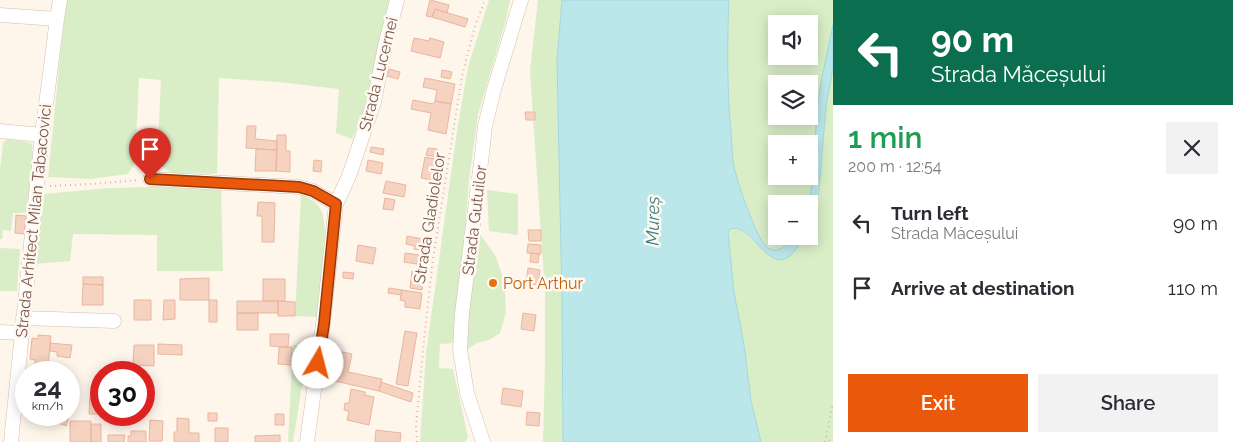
<!DOCTYPE html>
<meta charset="utf-8">
<style>
:root{--surface:#fff;--page:#f2f2f3;--text:#2b2b33;--muted:#7c7c81;--accent:#ea580c}
body{margin:0;font-family:Raleway,sans-serif;background:var(--page);color:var(--text);height:100vh;display:flex;flex-direction:column;font-size:19px;white-space:nowrap}
*{box-sizing:border-box;margin:0}
p{font-size:16px;color:var(--muted)}
.icon{flex:none;width:28px;height:28px;fill:none;stroke:currentColor;stroke-width:2;stroke-linecap:round;stroke-linejoin:round}
.map{position:relative;flex:1;overflow:hidden}
.drawer{display:flex;flex-direction:column;background:var(--surface);width:400px}
.drawer>*{flex:none}
.guide{background:#0b6e4f;color:#fff;overflow:hidden}
.fabs{position:absolute;left:768px;top:15px;display:grid;gap:10px}
.fabs a{display:grid;place-items:center;width:50px;height:50px;border-radius:0px;background:var(--surface);box-shadow:0 2px 12px #0003;font-size:25px}
.speed{position:absolute;left:15px;top:361px;display:flex;gap:10px;font-size:25px;font-weight:700;text-align:center}
.speed>*{display:grid;place-content:center;width:65px;height:65px;border-radius:50%;background:var(--surface);box-shadow:0 2px 12px #0003;line-height:1}
.speed small{font-size:12px;font-weight:400}
.speed .limit{border:8px solid #d22;background:#fff;color:#111}
.pin{position:absolute;display:grid;place-items:center;width:42px;height:42px;color:#fff;margin:-51px -21px;border-radius:50% 50% 50% 0;rotate:-45deg;box-shadow:0 0 5px #0007}
.pin .icon{rotate:45deg}
.me{position:absolute;width:55px;margin:-28px;rotate:8deg;stroke-linejoin:round;filter:drop-shadow(0 0 4px #0008)}
.turn{display:flex;align-items:center;gap:18px;height:105px;padding:0 15px;font-size:22px}
.turn .icon{width:65px;height:65px;stroke-width:2.5}
.turn b{display:block;font-size:35px;line-height:42px}
.round{display:grid;place-items:center;flex:none;width:52px;height:52px;border-radius:0px;background:var(--page)}
.overview{display:flex;align-items:center;justify-content:space-between;height:85px;padding:0 15px}
h1{font-size:30px;font-weight:600;line-height:38px;color:#1e9e55}
.button{display:flex;gap:10px;margin-top:auto;padding:10px 15px}
.button a{flex:1;height:58px;border-radius:0px;background:var(--accent);color:#fff;font-size:20px;font-weight:600;line-height:58px;text-align:center}
.button a+a{background:var(--page);color:var(--text)}
ul{padding:0;list-style:none}
li{display:flex;align-items:center;gap:15px;height:65px;padding:0 15px}
li div{flex:1}
li b{display:block;font-size:19px}
li em{font-style:normal}
main{display:flex;flex:1;min-height:0}
.map>svg:first-child{display:block}
.green{fill:#d9eec7;fill-rule:evenodd}
.water{fill:#bce7ea;stroke:#a1d8dd}
.building{fill:#f6d2c0;stroke:#eab69f}
.lines{fill:none;stroke-linecap:round;stroke-linejoin:round}
.street-casing{stroke:#d5beb1;stroke-width:15}
.path{stroke:#dcb4a2;stroke-width:2;stroke-dasharray:1 4;stroke-linecap:butt}
.street{stroke:#fff;stroke-width:14}
.route-casing{stroke:#983908;stroke-width:12}
.route{stroke:#ea580c;stroke-width:9}
.food-dot{fill:#e8710a;stroke:#fff9f3;stroke-width:2}
.labels{text-anchor:middle;stroke-width:5;stroke-linejoin:round;paint-order:stroke}
.street-label{font-size:16px;fill:#7c594a;stroke:#fff9f3}
.food-label{font-size:16px;fill:#c56008;stroke:#fff9f3;text-anchor:start}
.water-label{font-size:18px;font-style:italic;fill:#3c7b82;stroke:#fff9f3}
</style>
<main>
<div class="map">
<svg width="833" height="442" viewBox="0 0 833 442">
<rect width="100%" height="100%" fill="#fef5eb"/>
<path class="green" d="M 67,0 L 390,0 L 363,114 L 352,139 L 336,133 L 339,89 L 278,82 L 219,78 L 217,174 L 172,173 L 157,163 L 161,80 L 139,78 L 135,163 L 128,174 L 90,179 L 48,177 L 61,47 Z
M 489,0 L 510,0 L 506,20 L 478,114 L 469,180 L 462,269 L 453,343 L 440,344 L 439,368 L 453,369 L 468,437 L 465,442 L 420,442 L 426,353 L 457,131 L 468,67 Z
M 538,0 L 562,0 L 557,60 L 562,301 L 563,442 L 543,442 L 545,365 L 545,294 L 530,71 Z
M 729,0 L 833,0 L 833,25 L 822,77 L 817,109 L 812,186 L 808,204 L 776,204 L 776,236 L 796,236 C 774,259 765,251 754,225 C 746,206 739,187 734,167 C 732,156 732,144 731,133 C 727,89 727,44 729,0 ZM 776,24 L 809,24 L 809,56 L 776,56 ZM 776,84 L 809,84 L 809,116 L 776,116 ZM 776,144 L 809,144 L 809,176 L 776,176 Z
M 833,68 L 833,442 L 761,442 L 751,401 L 744,345 L 734,292 L 728,232 L 729,229 C 745,225 759,247 770,256 L 796,250 L 804,236 L 809,236 L 809,226 L 813,216 L 819,190 L 826,106 Z
M 7,139 L 28,142 L 32,144 L 33,158 L 26,213 L 13,213 L 11,231 L 3,230 L 2,239 L 0,239 L 0,170 L 3,143 Z
M 155,187 L 221,190 L 223,271 L 157,271 L 157,235 L 73,234 L 70,261 L 34,264 L 43,194 L 111,188 Z
M 487,190 L 518,194 L 518,235 L 489,231 Z
M 301,195 C 320,202 324,211 325,230 L 318,317 L 295,316 Z
M 476,228 L 496,257 L 504,281 L 506,312 L 500,333 L 489,340 L 477,343 L 468,349 L 467,333 Z
M 0,248 L 20,249 L 17,291 L 0,291 Z
M 293,345 L 315,346 L 310,385 L 302,385 L 293,442 L 288,442 Z"/>
<path class="water" d="M 562,0 L 729,0 C 727,44 727,89 731,133 C 732,144 732,156 734,167 C 739,187 746,206 754,225 C 765,251 774,260 796,236 L 804,236 C 800,243 796,251 790,256 C 767,274 753,222 730,229 L 728,232 L 734,292 L 744,345 L 751,401 L 761,442 L 563,442 L 562,301 L 557,60 Z
M 833,25 L 833,68 L 826,106 L 819,190 L 813,216 L 809,226 L 808,204 L 812,186 L 817,109 L 822,77 Z"/>
<path class="building" d="M 430,0 L 449,5 L 447,13 L 435,9 L 432,17 L 426,16 Z
M 435,9 L 468,19 L 465,27 L 432,17 Z
M 414,38 L 429,41 L 430,38 L 444,42 L 440,58 L 411,51 Z
M 389,69 L 400,72 L 398,79 L 387,76 Z
M 442,70 L 452,72 L 450,79 L 441,77 Z
M 425,78 L 455,84 L 451,104 L 435,101 L 437,90 L 423,87 Z
M 413,100 L 433,104 L 435,101 L 451,104 L 446,134 L 428,130 L 431,113 L 411,109 Z
M 525,112 L 535,112 L 535,120 L 526,120 Z
M 247,126 L 256,126 L 255,139 L 277,141 L 277,150 L 246,148 Z
M 140,132 L 155,132 L 155,154 L 140,154 Z
M 277,135 L 286,135 L 286,151 L 290,151 L 290,172 L 276,171 Z
M 371,147 L 384,149 L 383,155 L 370,152 Z
M 428,148 L 437,149 L 436,157 L 426,155 Z
M 256,149 L 277,150 L 276,171 L 255,171 Z
M 425,157 L 445,161 L 441,182 L 421,178 Z
M 314,160 L 322,161 L 321,172 L 313,171 Z
M 368,160 L 383,163 L 381,174 L 366,171 Z
M 386,181 L 406,185 L 404,197 L 383,193 Z
M 385,198 L 395,200 L 393,210 L 383,209 Z
M 258,202 L 275,203 L 274,242 L 262,242 L 262,216 L 257,216 Z
M 16,215 L 26,216 L 24,234 L 15,233 Z
M 528,230 L 541,230 L 541,241 L 529,241 Z
M 407,236 L 428,240 L 427,251 L 414,249 L 415,246 L 406,244 Z
M 528,244 L 541,245 L 541,254 L 527,253 Z
M 358,245 L 376,248 L 373,264 L 356,261 Z
M 405,253 L 419,255 L 417,264 L 404,262 Z
M 531,253 L 539,254 L 538,263 L 530,262 Z
M 528,268 L 540,270 L 538,285 L 526,283 Z
M 412,271 L 425,273 L 422,290 L 410,288 Z
M 343,272 L 354,273 L 353,279 L 343,278 Z
M 83,277 L 103,277 L 103,285 L 83,284 Z
M 209,278 L 209,300 L 180,300 L 180,279 Z
M 263,279 L 285,279 L 285,301 L 263,301 Z
M 83,284 L 103,285 L 103,305 L 82,305 Z
M 389,288 L 402,290 L 401,295 L 388,293 Z
M 402,290 L 422,293 L 420,309 L 405,307 L 405,301 L 400,300 Z
M 134,300 L 151,300 L 151,320 L 134,320 Z
M 164,300 L 175,300 L 175,319 L 163,320 Z
M 209,300 L 217,300 L 217,322 L 209,322 Z
M 237,301 L 278,301 L 278,313 L 237,313 Z
M 278,301 L 295,302 L 295,316 L 278,316 Z
M 237,313 L 258,313 L 258,330 L 237,330 Z
M 523,313 L 536,315 L 534,331 L 521,329 Z
M 405,331 L 417,333 L 408,386 L 396,384 Z
M 270,334 L 289,334 L 288,347 L 270,346 Z
M 38,335 L 51,336 L 48,367 L 35,365 L 35,360 L 30,359 L 32,338 L 38,339 Z
M 50,343 L 72,345 L 70,358 L 57,356 L 57,352 L 50,351 Z
M 158,344 L 182,345 L 182,355 L 158,354 Z
M 134,345 L 154,345 L 154,366 L 133,365 Z
M 279,347 L 292,347 L 291,365 L 278,364 Z
M 333,350 L 352,354 L 348,372 L 382,379 L 379,391 L 326,379 Z
M 381,382 L 413,393 L 411,402 L 379,391 Z
M 503,388 L 523,391 L 521,407 L 501,404 Z
M 351,389 L 365,392 L 365,395 L 374,397 L 369,425 L 347,420 L 349,411 L 344,410 L 345,403 L 349,403 Z
M 90,396 L 101,396 L 101,414 L 89,414 Z
M 527,412 L 540,413 L 539,426 L 526,425 Z
M 208,413 L 217,413 L 217,421 L 208,421 Z
M 275,414 L 284,414 L 284,425 L 275,425 Z
M 61,415 L 69,416 L 66,426 L 58,423 Z
M 177,418 L 189,419 L 189,433 L 199,433 L 199,442 L 174,442 L 174,432 L 177,432 Z
M 150,420 L 163,421 L 162,441 L 149,441 Z
M 70,421 L 91,421 L 91,442 L 70,442 Z
M 91,424 L 101,424 L 101,442 L 91,442 Z
M 215,428 L 228,428 L 228,442 L 215,442 Z
M 376,430 L 401,433 L 400,442 L 375,442 Z
M 131,431 L 146,431 L 146,442 L 128,442 L 128,436 L 131,436 Z
M 108,435 L 125,435 L 124,442 L 108,442 Z
M 280,435 L 280,442 L 255,442 L 255,436 Z"/>
<g class="lines">
<g class="street-casing">
<path id="street" d="M 0,15 L 57,19
M 0,131 L 42,135
M 150,179 L 299,187 L 313,191 L 336,204
M 23,318 L 114,321
M 0,332 L 21,333
M 11,442 L 42,135 L 57,19 L 60,0
M 307,442 L 323,324 L 336,204 L 349,176 L 374,102 L 385,46 L 397,0
M 483,442 L 467,393 L 460,350 L 462,313 L 482,154 L 485,126 L 493,93 L 521,0"/>
</g>
<path class="path" d="M 50,186 L 92,184 L 138,180
M 826,436 L 830,442
M 417,442 L 416,427 L 424,340 L 433,259 L 462,76 L 475,26 L 485,0
M 825,442 L 833,403"/>
<use href="#street" class="street"/>
</g>
<g class="lines">
<g class="route-casing">
<path id="route" d="M 150,179 L 299,187 L 313,191 L 336,204 L 324,324 L 318,363"/>
</g>
<use href="#route" class="route"/>
</g>
<circle class="food-dot" cx="493" cy="283" r="5"/>
<g class="labels">
<g class="street-label">
<text transform="translate(378 74) rotate(-76)" y="6">Strada Lucernei</text>
<text transform="translate(429 218) rotate(-81)" y="6">Strada Gladiolelor</text>
<text transform="translate(474 220) rotate(-83)" y="6">Strada Gutuilor</text>
<text transform="translate(33 221) rotate(-84)" y="6">Strada Arhitect Milan Tabacovici</text>
</g>
<g class="food-label">
<text x="503" y="289">Port Arthur</text>
</g>
<g class="water-label">
<text transform="translate(653 221) rotate(-89)" y="6">Mureș</text>
</g>
</g>
</svg>
<div class="fabs">
<a><svg class="icon" aria-label="sound" viewBox="0 0 24 24"><path d="M4 9h4l5-4v14l-5-4H4zM17 9q2 3 0 6"/></svg></a>
<a><svg class="icon" aria-label="layers" viewBox="0 0 24 24"><path d="M12 4l9 5-9 5-9-5zM3 14l9 5 9-5"/></svg></a>
<a>+</a>
<a>−</a>
</div>
<div class="speed"><div>24<small>km/h</small></div><div class="limit">30</div></div>
<div class="pin" style="left:150px;top:179px;background:#d93025"><svg class="icon" aria-label="arrive" viewBox="0 0 24 24"><path d="M6 21V4h12l-3 4 3 4H6"/></svg></div>
<svg class="me" style="left:318px;top:363px" viewBox="-20 -20 40 40"><circle r="19" fill="#fff"/><path d="M0-13L10 11 0 6-10 11z" fill="#ea580c"/></svg>
</div>
<section class="drawer">
<div class="guide">
<div class="turn"><svg class="icon" aria-label="left" viewBox="0 0 24 24"><path d="M17 20v-9H6M10 6l-5 5 5 5"/></svg><div><b>90 m</b>Strada Măceșului</div></div>
</div>
<div class="overview"><div><h1>1 min</h1><p>200 m · 12:54</p></div><a class="round"><svg class="icon" aria-label="close" viewBox="0 0 24 24"><path d="M6 6l12 12M18 6L6 18"/></svg></a></div>
<ul>
<li><svg class="icon" aria-label="left" viewBox="0 0 24 24"><path d="M17 20v-9H6M10 6l-5 5 5 5"/></svg><div><b>Turn left</b><p>Strada Măceșului</p></div><em>90 m</em></li>
<li><svg class="icon" aria-label="arrive" viewBox="0 0 24 24"><path d="M6 21V4h12l-3 4 3 4H6"/></svg><div><b>Arrive at destination</b></div><em>110 m</em></li>
</ul>
<div class="button"><a>Exit</a><a>Share</a></div>
</section>
</main>
